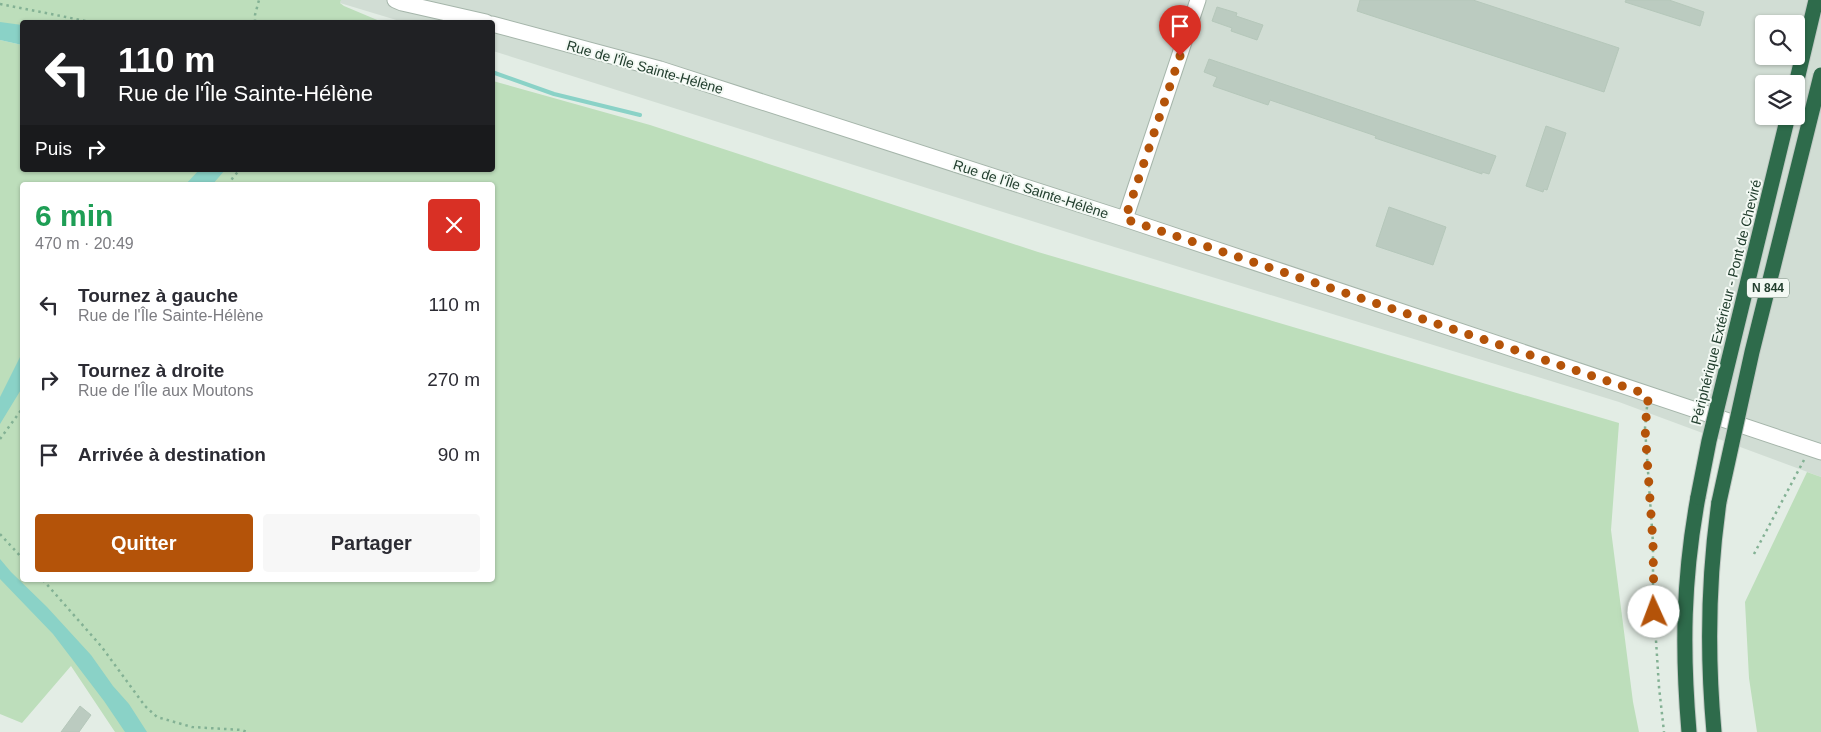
<!DOCTYPE html>
<html lang="fr">
<meta charset="utf-8">
<style>
:root{--surface:#fff;--page:#f7f7f7;--text:#2b2b33;--muted:#7c7c81;--accent:#b45309}
body{margin:0;font-family:Helvetica,sans-serif;background:var(--page);color:var(--text);height:100vh;display:flex;flex-direction:column;font-size:19px;white-space:nowrap}
*{box-sizing:border-box;margin:0}
p{font-size:16px;color:var(--muted)}
.icon{flex:none;width:28px;height:28px;fill:none;stroke:currentColor;stroke-width:2;stroke-linecap:round;stroke-linejoin:round}
.map{position:relative;flex:1;overflow:hidden}
.side{position:absolute;left:20px;top:182px;width:475px;height:400px;display:flex;flex-direction:column;background:var(--surface);border-radius:5px;box-shadow:0 1px 4px #0004}
.side>*{flex:none}
.guide{position:absolute;left:20px;top:20px;width:475px;height:152px;border-radius:5px;box-shadow:0 1px 4px #0004;background:#202124;color:#fff;overflow:hidden}
.controls{position:absolute;left:1755px;top:15px;display:grid;gap:10px}
.controls a{display:grid;place-items:center;width:50px;height:50px;border-radius:5px;background:var(--surface);box-shadow:0 1px 4px #0004;font-size:25px}
.pin{position:absolute;display:grid;place-items:center;width:42px;height:42px;color:#fff;margin:-51px -21px;border-radius:50% 50% 50% 0;rotate:-45deg;box-shadow:0 0 5px #0007}
.pin .icon{rotate:45deg}
.me{position:absolute;width:55px;margin:-28px;rotate:358deg;stroke-linejoin:round;filter:drop-shadow(0 0 4px #0008)}
.turn{display:flex;align-items:center;gap:18px;height:105px;padding:0 15px;font-size:22px}
.turn .icon{width:65px;height:65px;stroke-width:2.5}
.turn b{display:block;font-size:35px;line-height:42px}
.then{display:flex;align-items:center;height:48px;padding:0 15px;background:#0003;gap:10px;font-size:19px}
.round{display:grid;place-items:center;flex:none;width:52px;height:52px;border-radius:5px;background:var(--page)}
.headline{display:flex;align-items:center;justify-content:space-between;height:85px;padding:0 15px}
h1{font-size:30px;font-weight:600;line-height:38px;color:#1e9e55}
.button{display:flex;gap:10px;margin-top:auto;padding:10px 15px}
.button a{flex:1;height:58px;border-radius:5px;background:var(--accent);color:#fff;font-size:20px;font-weight:600;line-height:58px;text-align:center}
.button a+a{background:var(--page);color:var(--text)}
ul{padding:0;list-style:none}
li{display:flex;align-items:center;gap:15px;height:75px;padding:0 15px}
li div{flex:1}
li b{display:block;font-size:19px}
li em{font-style:normal}
.map>svg:first-child{display:block}
.built{fill:#d1ddd4;fill-rule:evenodd}
.green{fill:#bddebb;fill-rule:evenodd}
.water{fill:#8ad2c7}
.lines{fill:none;stroke-linecap:round;stroke-linejoin:round}
.stream{stroke:#8ad2c7;stroke-width:4}
.building{fill:#bbcbc0;stroke:#b5c7ba}
.minor-casing{stroke:#a5b5aa;stroke-width:17}
.highway-casing{stroke:#c1c9c4;stroke-width:17}
.path{stroke:#83b194;stroke-width:2.5;stroke-dasharray:2.5 4;stroke-linecap:butt}
.minor{stroke:#fff;stroke-width:15}
.highway{stroke:#2e6b4b;stroke-width:15}
.highway-bridge-casing{stroke:#c1c9c4;stroke-width:17;stroke-linecap:butt}
.highway-bridge{stroke:#2e6b4b;stroke-width:15}
.route{stroke:#b45309;stroke-width:9;stroke-dasharray:0 16.2}
.labels{text-anchor:middle;stroke-width:4;stroke-linejoin:round;paint-order:stroke}
.shield{fill:#f3f9f4;stroke:#617669;stroke-width:1}
.shield-label{font-size:12px;font-weight:bold;fill:#223e2e}
.street-label{font-size:14px;fill:#223e2e;stroke:#f3f9f4}
</style>
<div class="map">
<svg width="1821" height="732" viewBox="0 0 1821 732">
<rect width="100%" height="100%" fill="#e3ede5"/>
<path class="built" d="M 341,0 L 1821,0 L 1821,477 L 1619,402 L 1095,241 L 493,51 L 492,22 L 403,22 L 340,3 ZM 1764,24 L 1796,24 L 1796,56 L 1764,56 ZM 1764,84 L 1796,84 L 1796,116 L 1764,116 Z"/>
<path class="green" d="M 0,0 L 341,0 L 340,3 L 344,6 L 382,22 L 22,22 L 22,37 L 0,33 Z
M 0,40 L 22,45 L 22,170 L 492,170 L 493,81 L 650,125 L 1038,252 L 1619,423 L 1611,530 L 1633,702 L 1639,732 L 115,732 L 71,666 L 22,723 L 0,714 ZM 22,185 L 492,185 L 492,580 L 22,580 Z
M 1807,472 L 1821,477 L 1821,732 L 1757,732 L 1749,678 L 1745,602 Z"/>
<path class="water" d="M 0,22 L 22,25 L 22,45 L 0,40 Z
M 199,170 L 225,170 L 212,185 L 185,185 Z
M 22,353 L 22,388 L 0,424 L 0,397 Z
M 0,559 L 11,572 L 47,607 L 91,655 L 113,686 L 129,704 L 147,732 L 125,732 L 104,701 L 53,634 L 0,579 Z"/>
<g class="lines">
<path class="stream" d="M 492,72 L 554,94 L 640,115"/>
</g>
<path class="building" d="M 1360,0 L 1473,0 L 1619,48 L 1604,92 L 1357,11 Z
M 1626,0 L 1669,0 L 1704,12 L 1700,26 L 1625,2 Z
M 1217,7 L 1237,13 L 1236,16 L 1263,25 L 1257,40 L 1231,31 L 1232,28 L 1212,21 Z
M 1209,59 L 1496,156 L 1489,174 L 1482,172 L 1482,174 L 1375,138 L 1376,136 L 1270,100 L 1268,105 L 1213,86 L 1217,77 L 1204,72 Z
M 1546,126 L 1566,133 L 1547,190 L 1544,189 L 1543,192 L 1526,186 Z
M 1389,207 L 1446,227 L 1433,265 L 1376,246 Z
M 80,706 L 91,715 L 79,732 L 61,732 Z"/>
<g class="lines">
<g class="minor-casing">
<path id="minor" d="M 395,0 L 402,3 L 486,22
M 492,24 L 660,69 L 1125,219 L 1821,452
M 1125,219 L 1198,0"/>
</g>
<g class="highway-casing">
<path id="highway" d="M 1796,84 L 1816,0
M 1689,732 C 1682,649 1683,579 1698,497
M 1714,732 C 1707,655 1708,579 1719,502"/>
</g>
<path class="path" d="M 0,4 L 91,22
M 255,22 L 255,15 L 259,0
M 228,185 L 234,176 L 240,170
M 1647,407 L 1645,428 L 1653,543 L 1653,594 L 1659,687 L 1664,732
M 0,439 L 22,409
M 0,534 L 22,558
M 1754,554 L 1804,460
M 43,580 L 101,646 L 145,706 L 157,717 L 192,727 L 242,730 L 247,732"/>
<use href="#minor" class="minor"/>
<use href="#highway" class="highway"/>
<g class="highway-bridge-casing">
<path id="highway-bridge" d="M 1698,497 L 1709,441 L 1788,116
M 1719,502 L 1752,352 L 1821,75"/>
</g>
<use href="#highway-bridge" class="highway-bridge"/>
</g>
<g class="lines">
<path class="route" d="M 1180,56 L 1125,219 L 1646,394 L 1648,400 L 1645,428 L 1653,543 L 1654,612"/>
</g>
<g class="labels">
<rect class="shield" x="1747" y="278.5" width="42" height="19" rx="4"/>
<g class="shield-label">
<text x="1768" y="292">N 844</text>
</g>
<g class="street-label">
<text transform="translate(645 67) rotate(16)" y="5">Rue de l'Île Sainte-Hélène</text>
<text transform="translate(1031 189) rotate(18)" y="5">Rue de l'Île Sainte-Hélène</text>
<text transform="translate(1726 302) rotate(-76)" y="5">Périphérique Extérieur - Pont de Cheviré</text>
</g>
</g>
</svg>
<div class="controls">
<a><svg class="icon" aria-label="search" viewBox="0 0 24 24"><circle cx="10" cy="10" r="6"/><path d="M15 15l6 6"/></svg></a>
<a><svg class="icon" aria-label="layers" viewBox="0 0 24 24"><path d="M12 4l9 5-9 5-9-5zM3 14l9 5 9-5"/></svg></a>
</div>
<div class="pin" style="left:1180px;top:56px;background:#d93025"><svg class="icon" aria-label="arrive" viewBox="0 0 24 24"><path d="M6 21V4h12l-3 4 3 4H6"/></svg></div>
<svg class="me" style="left:1654px;top:612px" viewBox="-20 -20 40 40"><circle r="19" fill="#fff"/><path d="M0-13L10 11 0 6-10 11z" fill="#b45309"/></svg>
<div class="guide">
<div class="turn"><svg class="icon" aria-label="left" viewBox="0 0 24 24"><path d="M17 20v-9H6M10 6l-5 5 5 5"/></svg><div><b>110 m</b>Rue de l'Île Sainte-Hélène</div></div>
<div class="then">Puis<svg class="icon" aria-label="right" viewBox="0 0 24 24"><path d="M7 20v-9h11M14 6l5 5-5 5"/></svg></div>
</div>
<section class="side">
<div class="headline"><div><h1>6 min</h1><p>470 m · 20:49</p></div><a class="round" style="background:#d93025;color:#fff"><svg class="icon" aria-label="close" viewBox="0 0 24 24"><path d="M6 6l12 12M18 6L6 18"/></svg></a></div>
<ul>
<li><svg class="icon" aria-label="left" viewBox="0 0 24 24"><path d="M17 20v-9H6M10 6l-5 5 5 5"/></svg><div><b>Tournez à gauche</b><p>Rue de l'Île Sainte-Hélène</p></div><em>110 m</em></li>
<li><svg class="icon" aria-label="right" viewBox="0 0 24 24"><path d="M7 20v-9h11M14 6l5 5-5 5"/></svg><div><b>Tournez à droite</b><p>Rue de l'Île aux Moutons</p></div><em>270 m</em></li>
<li><svg class="icon" aria-label="arrive" viewBox="0 0 24 24"><path d="M6 21V4h12l-3 4 3 4H6"/></svg><div><b>Arrivée à destination</b></div><em>90 m</em></li>
</ul>
<div class="button"><a>Quitter</a><a>Partager</a></div>
</section>
</div>
